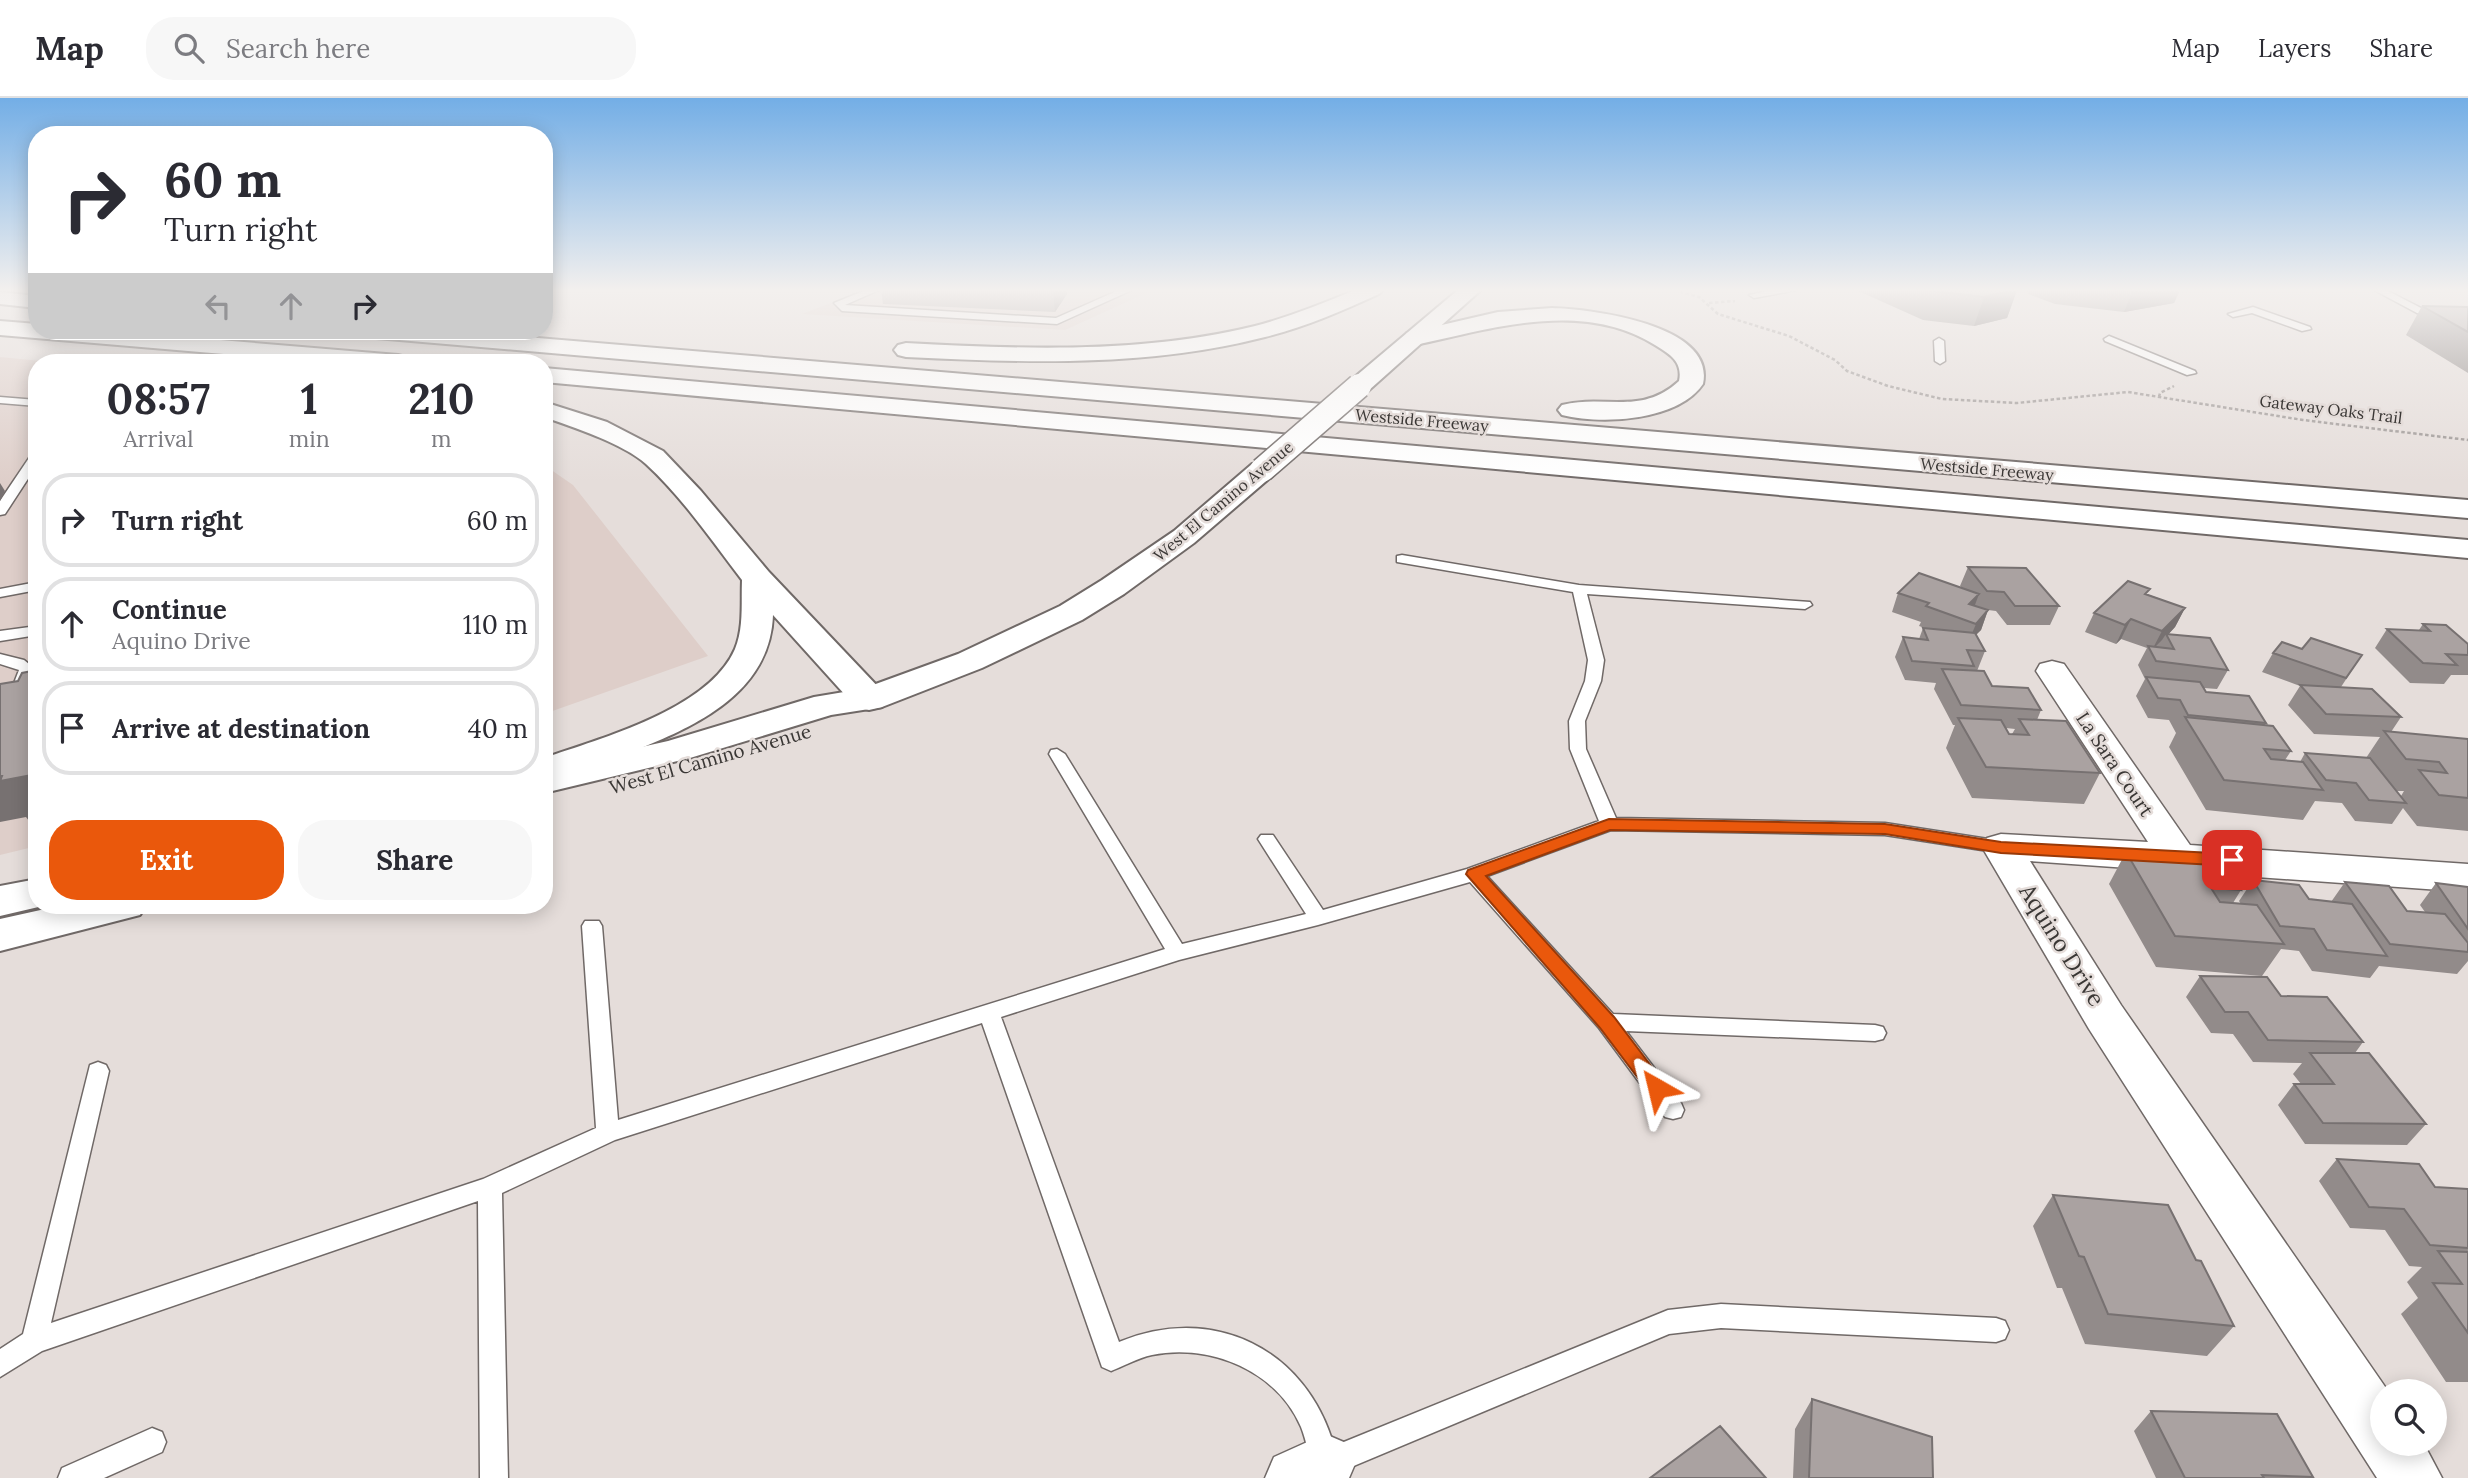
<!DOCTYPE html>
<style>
:root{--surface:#fff;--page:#f7f7f7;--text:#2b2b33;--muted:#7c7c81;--line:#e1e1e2;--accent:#ea580c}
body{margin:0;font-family:Lora,serif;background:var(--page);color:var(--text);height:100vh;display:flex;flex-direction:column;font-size:26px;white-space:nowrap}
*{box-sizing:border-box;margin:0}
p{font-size:23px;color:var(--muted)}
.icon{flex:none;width:38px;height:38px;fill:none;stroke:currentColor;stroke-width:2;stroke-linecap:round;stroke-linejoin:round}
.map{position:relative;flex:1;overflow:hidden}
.sheet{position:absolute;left:28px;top:256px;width:525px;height:560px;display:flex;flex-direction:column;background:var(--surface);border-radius:28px;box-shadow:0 4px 18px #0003}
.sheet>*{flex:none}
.top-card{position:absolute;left:28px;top:28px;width:525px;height:214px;border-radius:28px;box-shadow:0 4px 18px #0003;background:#fff;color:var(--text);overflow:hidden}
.buttons{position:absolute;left:2370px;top:1281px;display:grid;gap:14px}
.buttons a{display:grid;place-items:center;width:77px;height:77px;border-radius:50%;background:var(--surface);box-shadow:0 4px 18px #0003;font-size:35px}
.pin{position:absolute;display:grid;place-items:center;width:60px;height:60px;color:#fff;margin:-30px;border-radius:14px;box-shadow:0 4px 10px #0006}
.me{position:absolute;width:77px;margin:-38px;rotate:323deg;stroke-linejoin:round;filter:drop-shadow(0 0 5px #0008)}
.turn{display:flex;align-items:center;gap:24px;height:147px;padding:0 21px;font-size:32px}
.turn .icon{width:91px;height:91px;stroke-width:2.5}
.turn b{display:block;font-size:49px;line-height:60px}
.lanes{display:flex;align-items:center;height:66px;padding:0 21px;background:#0003;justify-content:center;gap:35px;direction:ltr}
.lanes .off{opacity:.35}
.eta{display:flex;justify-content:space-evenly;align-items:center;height:119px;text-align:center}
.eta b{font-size:42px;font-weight:700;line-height:49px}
.button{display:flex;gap:14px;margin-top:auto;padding:14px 21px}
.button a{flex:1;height:80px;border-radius:28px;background:var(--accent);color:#fff;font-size:28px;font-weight:700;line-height:80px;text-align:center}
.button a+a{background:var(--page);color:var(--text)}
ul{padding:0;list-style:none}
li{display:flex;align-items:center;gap:21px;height:94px;margin:0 14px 10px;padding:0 7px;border:4px solid var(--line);border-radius:28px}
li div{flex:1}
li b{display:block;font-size:26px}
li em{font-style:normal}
header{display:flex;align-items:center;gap:42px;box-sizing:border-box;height:98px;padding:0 35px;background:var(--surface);border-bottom:2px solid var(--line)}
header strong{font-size:33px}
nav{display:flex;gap:38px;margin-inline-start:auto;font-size:24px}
.search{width:490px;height:63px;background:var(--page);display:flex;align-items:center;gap:18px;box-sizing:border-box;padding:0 24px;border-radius:28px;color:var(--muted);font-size:26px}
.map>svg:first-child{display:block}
.built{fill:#decec9}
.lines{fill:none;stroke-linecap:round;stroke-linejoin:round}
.lane-casing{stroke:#706967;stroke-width:3}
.street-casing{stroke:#706967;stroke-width:3}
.secondary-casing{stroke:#706967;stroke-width:4}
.highway-casing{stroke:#706967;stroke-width:4}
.path{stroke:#999391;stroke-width:2.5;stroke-dasharray:3.5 2.5;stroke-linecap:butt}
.lane{fill:#fff;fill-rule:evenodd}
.street{fill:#fff;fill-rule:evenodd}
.secondary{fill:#fff;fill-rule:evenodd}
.highway{fill:#fff;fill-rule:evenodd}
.secondary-bridge-casing{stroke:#706967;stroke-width:27;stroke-linecap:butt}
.secondary-bridge{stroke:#fff;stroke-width:24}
.wall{fill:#928b8a;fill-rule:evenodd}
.shaded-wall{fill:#777171}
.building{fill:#aaa2a1;stroke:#777171;stroke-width:2}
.route{fill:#ea580c;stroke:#983908;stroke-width:2}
.labels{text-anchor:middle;stroke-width:5;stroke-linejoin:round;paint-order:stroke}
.far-street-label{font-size:16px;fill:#3a3735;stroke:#e5ddda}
.street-label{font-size:19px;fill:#3a3735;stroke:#e5ddda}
.near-street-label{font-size:23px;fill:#3a3735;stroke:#e5ddda}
</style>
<header>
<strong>Map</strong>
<div class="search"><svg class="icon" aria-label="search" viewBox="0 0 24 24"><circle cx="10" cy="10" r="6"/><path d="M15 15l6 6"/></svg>Search here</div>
<nav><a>Map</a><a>Layers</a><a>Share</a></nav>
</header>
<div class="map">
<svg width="2468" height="1380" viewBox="0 0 2468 1380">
<rect width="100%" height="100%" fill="#e5ddda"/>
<path class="built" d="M 864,192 L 1153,192 L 1065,232 L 802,216 Z
M 0,259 L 51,264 L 37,264 L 37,748 L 0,757 Z
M 544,367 L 573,387 L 708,558 L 544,616 Z"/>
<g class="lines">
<g class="lane-casing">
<path id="lane" d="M 866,192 L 879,192 L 845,207 L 1056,220 L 1119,192 L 1132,192 L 1057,226 L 842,213 L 834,205 Z
M 1772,192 L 1797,192 L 1754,200 L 1749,197 Z
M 2374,192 L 2386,192 L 2423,211 L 2468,225 L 2468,231 L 2417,215 Z
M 2253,209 L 2310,229 L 2311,231 L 2302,233 L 2252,215 L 2233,219 L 2228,216 Z
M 2109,238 L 2195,273 L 2196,275 L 2187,277 L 2105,243 L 2104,241 Z
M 1939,240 L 1944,243 L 1945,263 L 1940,266 L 1935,263 L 1934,243 Z
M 0,299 L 37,302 L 37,308 L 0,305 Z
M 37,353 L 37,367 L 5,416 L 0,417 L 0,403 L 33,354 Z
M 1402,457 L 1579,487 L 1810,504 L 1812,507 L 1805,511 L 1587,496 L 1604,562 L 1601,583 L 1585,623 L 1586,651 L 1616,720 L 1885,725 L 2001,743 L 2008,745 L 2010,749 L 2008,753 L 2001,755 L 1885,737 L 1611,732 L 1487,778 L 1613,916 L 1875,927 L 1883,929 L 1886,935 L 1883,941 L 1875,943 L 1626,933 L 1681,1005 L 1684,1012 L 1681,1019 L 1673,1021 L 1665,1019 L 1599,930 L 1470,784 L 1318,827 L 1179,862 L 1001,919 L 1119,1244 C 1212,1205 1306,1250 1334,1348 L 1668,1212 L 1721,1206 L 1996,1220 L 2005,1223 L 2009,1232 L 2005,1241 L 1996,1244 L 1721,1230 L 1669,1236 L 1325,1380 L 1315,1376 C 1309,1361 1307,1344 1301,1329 C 1277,1273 1210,1245 1152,1257 C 1138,1260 1124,1268 1111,1273 L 1102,1269 L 982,925 L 615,1042 L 502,1095 L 508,1380 L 480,1380 L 478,1103 L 42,1253 L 0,1279 L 0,1251 L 23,1236 L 90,967 L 98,964 L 106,967 L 109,973 L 51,1225 L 483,1081 L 596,1030 L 582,828 L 585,823 L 599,823 L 602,828 L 618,1022 L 1165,851 L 1049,656 L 1051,652 L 1057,651 L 1065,656 L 1182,846 L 1306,816 L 1258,741 L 1261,737 L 1273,737 L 1323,812 L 1467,771 L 1599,723 L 1570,651 L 1569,623 L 1585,583 L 1588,562 L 1573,494 L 1397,464 L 1397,458 Z
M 37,484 L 37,492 L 0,499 L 0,491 Z
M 37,528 L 37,537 L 0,543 L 0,533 Z
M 0,556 L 24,562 L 35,571 C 31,588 17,605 0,610 L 0,598 L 14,585 L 19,572 L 0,566 Z
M 152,1330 L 162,1334 L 166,1344 L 162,1354 L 104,1380 L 58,1380 L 62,1370 Z"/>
</g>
<g class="street-casing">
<path id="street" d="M 2052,563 L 2064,566 L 2190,747 L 2468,766 L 2468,794 L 2030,763 L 2121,907 L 2388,1293 L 2382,1293 L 2382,1346 L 2424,1346 L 2442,1380 L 2377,1380 L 2089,931 L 1982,749 L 1987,740 L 2001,736 L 2148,744 L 2036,573 L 2040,566 Z
M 1325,1336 L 1346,1345 L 1355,1366 L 1349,1380 L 1265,1380 L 1274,1359 Z"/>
</g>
<g class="secondary-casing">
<path id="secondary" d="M 1458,192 L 1481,192 L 1368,293 L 1359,295 L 1350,293 L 1347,288 L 1350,283 Z
M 1262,364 L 1272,366 L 1276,372 L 1272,378 L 1194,445 L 1124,496 L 1082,522 L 982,570 L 882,609 L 831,617 L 690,660 L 544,695 L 544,671 L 668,643 L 814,599 L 862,591 L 958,556 L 1060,508 L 1102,482 L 1174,433 L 1252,366 Z
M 37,781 L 37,807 L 47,807 L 0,818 L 0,788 Z
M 63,807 L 146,807 L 140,817 L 0,853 L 0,821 Z"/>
</g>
<g class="highway-casing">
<path id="highway" d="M 1355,192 L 1383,192 L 1379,196 C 1342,213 1305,229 1265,239 C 1148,269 1026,265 906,259 L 898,257 L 894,252 L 898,247 L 906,245 C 1022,251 1141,256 1255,228 C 1289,219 1322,206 1355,192 Z
M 0,194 L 37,198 L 37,210 L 0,206 Z
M 1552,210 C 1590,211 1716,226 1703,286 C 1678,323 1602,327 1562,317 L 1558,312 L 1562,307 C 1605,296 1641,318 1679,283 C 1683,264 1670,256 1655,247 C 1581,201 1492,231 1415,247 L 1407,245 L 1404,240 L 1407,235 L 1498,214 Z
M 0,223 L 37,226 L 37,233 L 112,233 L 398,257 L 406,259 L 410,264 L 319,264 L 0,237 Z
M 365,233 L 453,233 L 2468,402 L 2468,420 L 376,240 L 368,238 Z
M 544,270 L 2468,442 L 2468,460 L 544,284 Z
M 544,304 L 607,324 L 663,353 L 701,393 L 769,474 L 882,593 L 887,601 L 882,609 L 869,612 L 856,609 L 773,517 C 770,599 688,632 621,658 C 596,668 570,678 544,685 L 544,660 C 602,640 709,611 735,551 C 744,530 741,504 742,482 C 712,443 683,400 646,366 C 624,346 573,329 544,319 Z"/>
</g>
<path class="path" d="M 1674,192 L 1699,199 L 1718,216 L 1789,238 L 1835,262 L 1847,273 L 1888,288 L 1942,301 L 2017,305 L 2128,294 L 2303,322 L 2468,342
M 1709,205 L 1735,203
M 2159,299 L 2160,295 L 2174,288"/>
<use href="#lane" class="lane"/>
<use href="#street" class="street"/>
<use href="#secondary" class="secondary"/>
<use href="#highway" class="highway"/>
<g class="secondary-bridge-casing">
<path id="secondary-bridge" d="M 1262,372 L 1359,288"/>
</g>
<use href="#secondary-bridge" class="secondary-bridge"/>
</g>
<path class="wall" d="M 881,192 L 1067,192 L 1067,196 L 1055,214 L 883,206 Z
M 1856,192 L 2017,192 L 2007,220 L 1974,228 L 1923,222 Z
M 2027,192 L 2180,192 L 2174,205 L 2124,214 L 2055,206 L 2028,196 Z
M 2422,208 L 2468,209 L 2468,275 L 2406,237 Z
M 1968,469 L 2059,508 L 2050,527 L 2007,527 L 1996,513 L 1988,512 L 1981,532 L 1976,536 L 1985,553 L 1977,573 L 1992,588 L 2041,612 L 2037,622 L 2100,675 L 2084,706 L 1972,700 L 1946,650 L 1955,627 L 1953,627 L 1934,591 L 1936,585 L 1905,582 L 1895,559 L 1903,539 L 1919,541 L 1923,530 L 1928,531 L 1919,528 L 1921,524 L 1892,514 L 1898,495 L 1962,490 L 1960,488 ZM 2006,630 L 2015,631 L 2012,636 L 2009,636 Z
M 2147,496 L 2185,510 L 2175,529 L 2168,536 L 2228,572 L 2217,591 L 2204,590 L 2206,594 L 2266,625 L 2265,627 L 2291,653 L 2285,662 L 2300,664 L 2305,655 L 2366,660 L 2380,639 L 2314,636 L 2288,607 L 2300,588 L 2262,574 L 2273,555 L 2302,551 L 2362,557 L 2341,589 L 2401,619 L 2391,634 L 2468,641 L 2468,733 L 2417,728 L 2403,710 L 2392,726 L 2355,723 L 2342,705 L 2315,703 L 2303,722 L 2206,712 L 2169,649 L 2176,635 L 2169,622 L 2148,620 L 2136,598 L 2145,581 L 2138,567 L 2147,550 L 2121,541 L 2116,546 L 2085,534 L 2094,515 ZM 2396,693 L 2404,693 L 2401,698 Z
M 2423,526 L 2468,546 L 2468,577 L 2451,577 L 2444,586 L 2410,585 L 2375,550 L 2387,531 L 2419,532 Z
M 2126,754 L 2241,792 L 2233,805 L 2241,806 L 2239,803 L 2253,782 L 2309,801 L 2331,804 L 2345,784 L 2407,813 L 2425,814 L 2420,807 L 2436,785 L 2468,789 L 2468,863 L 2457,876 L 2379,868 L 2370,880 L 2312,873 L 2299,853 L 2281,851 L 2262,878 L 2156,869 L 2109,786 Z
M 2200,878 L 2281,898 L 2363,944 L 2355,955 L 2426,1026 L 2407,1047 L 2305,1046 L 2278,1007 L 2294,986 L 2301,986 L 2293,976 L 2302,965 L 2253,964 L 2233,936 L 2211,935 L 2186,899 Z
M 2337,1061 L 2435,1089 L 2468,1091 L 2468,1284 L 2446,1284 L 2401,1216 L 2418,1200 L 2407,1184 L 2422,1169 L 2409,1168 L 2385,1132 L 2350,1130 L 2319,1083 Z
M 2053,1097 L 2196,1162 L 2234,1228 L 2207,1258 L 2085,1246 L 2062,1190 L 2057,1190 L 2033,1128 Z
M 1812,1301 L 1933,1380 L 1793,1380 L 1795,1331 Z
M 2151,1313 L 2313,1379 L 2312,1380 L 2156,1380 L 2134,1333 Z"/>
<path class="shaded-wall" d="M 1053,192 L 1067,192 L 1067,196 L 1055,214 Z
M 2014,192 L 2017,192 L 2007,220 L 1974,228 L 1984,199 Z
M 2133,192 L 2180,192 L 2174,205 L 2124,214 Z
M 0,385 L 5,393 L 0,403 Z
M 1979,496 L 1972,515 L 1969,506 Z
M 2185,510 L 2175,529 L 2167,538 L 2166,536 L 2162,542 L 2152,552 L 2162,533 Z
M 1988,512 L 1981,532 L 1968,545 L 1976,526 Z
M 2131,521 L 2121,541 L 2116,546 L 2125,527 Z
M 37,676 L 37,722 L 29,723 L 26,719 L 0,724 L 0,678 Z"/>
<path class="building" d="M 1929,192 L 2014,192 L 1984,199 L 1932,193 Z
M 2422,208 L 2468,209 L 2468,234 Z
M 1968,469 L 2026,470 L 2059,508 L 2015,508 L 2004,494 L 1987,493 Z
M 1919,475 L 1979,496 L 1969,506 L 1988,512 L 1976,526 L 1926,508 L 1929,505 L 1898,495 Z
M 2128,483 L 2150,491 L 2145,496 L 2185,510 L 2162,533 L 2131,521 L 2125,527 L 2094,515 Z
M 2423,526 L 2446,527 L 2468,546 L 2468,557 L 2446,556 L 2457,567 L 2423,565 L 2387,531 L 2430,533 Z
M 1923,530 L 1975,535 L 1985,553 L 1967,552 L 1974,568 L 1912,563 L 1903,539 L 1928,542 Z
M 2166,536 L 2210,540 L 2228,572 L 2156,563 L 2148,548 L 2174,551 Z
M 2311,540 L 2362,557 L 2346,580 L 2273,555 L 2282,544 L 2302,551 Z
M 1942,571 L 1984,573 L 1992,588 L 2028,590 L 2041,612 L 1961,607 Z
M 37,572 L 37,676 L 0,683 L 2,678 L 0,678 L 0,586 L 18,583 L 22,575 Z
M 2146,579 L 2200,584 L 2206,594 L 2249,598 L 2266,625 L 2188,617 L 2180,602 L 2158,600 Z
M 2300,587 L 2372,591 L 2401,619 L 2326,616 Z
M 2185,619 L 2273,628 L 2291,653 L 2264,651 L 2271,661 L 2303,664 L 2323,692 L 2224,682 Z
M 1958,620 L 2001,622 L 2009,636 L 2029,637 L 2019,621 L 2066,623 L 2100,675 L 1986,669 Z
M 2384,633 L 2468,641 L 2468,700 L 2439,697 L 2419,672 L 2447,675 L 2439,664 L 2406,661 Z
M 2305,655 L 2370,660 L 2406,705 L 2369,702 L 2356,685 L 2326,682 Z
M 2126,754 L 2219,761 L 2241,792 L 2211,790 L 2220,804 L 2257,807 L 2284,846 L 2175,838 Z
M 2253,782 L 2299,787 L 2309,801 L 2352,806 L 2387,858 L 2327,852 L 2314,831 L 2280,828 Z
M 2345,784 L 2389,788 L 2407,813 L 2445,816 L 2468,845 L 2468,854 L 2390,846 Z
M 2436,785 L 2468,789 L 2468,831 Z
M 2200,878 L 2267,879 L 2281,898 L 2327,899 L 2363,944 L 2268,942 L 2248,914 L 2225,914 Z
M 2310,955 L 2369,955 L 2426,1026 L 2323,1025 L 2294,986 L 2334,986 Z
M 2337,1061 L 2419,1066 L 2435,1089 L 2468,1091 L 2468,1150 L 2430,1147 L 2404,1111 L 2369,1109 Z
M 2053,1097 L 2168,1107 L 2196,1162 L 2201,1163 L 2234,1228 L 2108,1216 L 2084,1159 L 2079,1158 Z
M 2438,1153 L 2468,1154 L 2468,1235 L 2433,1185 L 2462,1186 Z
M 1812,1301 L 1932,1339 L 1933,1380 L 1809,1380 Z
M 2151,1313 L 2277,1316 L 2313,1379 L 2262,1377 L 2264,1380 L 2185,1380 Z
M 1720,1328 L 1766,1380 L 1650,1380 Z"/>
<linearGradient id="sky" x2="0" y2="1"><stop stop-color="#73aee6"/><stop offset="0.5" stop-color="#f3f0ee"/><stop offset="1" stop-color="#f3f0ee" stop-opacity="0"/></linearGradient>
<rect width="2468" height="385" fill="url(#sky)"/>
<path class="route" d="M 1609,721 L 1885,726 L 2001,744 L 2232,756 L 2240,762 L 2232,768 L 2001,755 L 1885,736 L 1610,732 L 1486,778 L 1614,919 L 1664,985 L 1667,990 L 1664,996 L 1657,998 L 1650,996 L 1600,930 L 1466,776 L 1468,772 Z"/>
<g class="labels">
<g class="far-street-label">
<text transform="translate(2331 311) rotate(7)" y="6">Gateway Oaks Trail</text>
<text transform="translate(1422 322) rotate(5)" y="6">Westside Freeway</text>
<text transform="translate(1987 371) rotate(5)" y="6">Westside Freeway</text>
<text transform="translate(1223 403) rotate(-40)" y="6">West El Camino Avenue</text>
</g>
<g class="street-label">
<text transform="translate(710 661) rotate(-16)" y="7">West El Camino Avenue</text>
<text transform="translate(2115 666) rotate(56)" y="7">La Sara Court</text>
</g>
<g class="near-street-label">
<text transform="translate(2062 847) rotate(58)" y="8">Aquino Drive</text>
</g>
</g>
</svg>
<div class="buttons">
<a><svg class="icon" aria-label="search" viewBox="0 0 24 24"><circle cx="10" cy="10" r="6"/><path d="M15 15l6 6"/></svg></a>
</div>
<div class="pin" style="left:2232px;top:762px;background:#d93025"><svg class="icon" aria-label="arrive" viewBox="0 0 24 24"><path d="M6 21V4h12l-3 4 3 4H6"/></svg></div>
<svg class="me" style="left:1657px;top:990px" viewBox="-20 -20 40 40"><path d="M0-17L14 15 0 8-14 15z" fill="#ea580c" stroke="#fff" stroke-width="4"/></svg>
<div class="top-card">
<div class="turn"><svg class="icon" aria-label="right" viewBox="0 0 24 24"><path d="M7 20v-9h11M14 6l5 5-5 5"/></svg><div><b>60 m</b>Turn right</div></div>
<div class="lanes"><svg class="icon off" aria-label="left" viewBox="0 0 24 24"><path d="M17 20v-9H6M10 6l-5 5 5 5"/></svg><svg class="icon off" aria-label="ahead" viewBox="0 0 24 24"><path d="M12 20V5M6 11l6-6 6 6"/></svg><svg class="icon" aria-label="right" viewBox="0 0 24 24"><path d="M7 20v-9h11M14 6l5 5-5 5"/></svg></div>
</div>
<section class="sheet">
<div class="eta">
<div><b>08:57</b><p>Arrival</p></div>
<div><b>1</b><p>min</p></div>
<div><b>210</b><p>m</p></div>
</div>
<ul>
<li><svg class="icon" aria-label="right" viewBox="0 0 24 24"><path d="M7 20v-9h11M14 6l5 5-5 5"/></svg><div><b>Turn right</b></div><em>60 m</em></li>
<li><svg class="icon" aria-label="ahead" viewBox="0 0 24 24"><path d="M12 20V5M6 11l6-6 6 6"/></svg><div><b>Continue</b><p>Aquino Drive</p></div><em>110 m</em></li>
<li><svg class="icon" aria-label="arrive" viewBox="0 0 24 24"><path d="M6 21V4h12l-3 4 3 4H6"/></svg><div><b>Arrive at destination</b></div><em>40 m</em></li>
</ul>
<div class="button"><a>Exit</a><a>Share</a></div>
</section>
</div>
